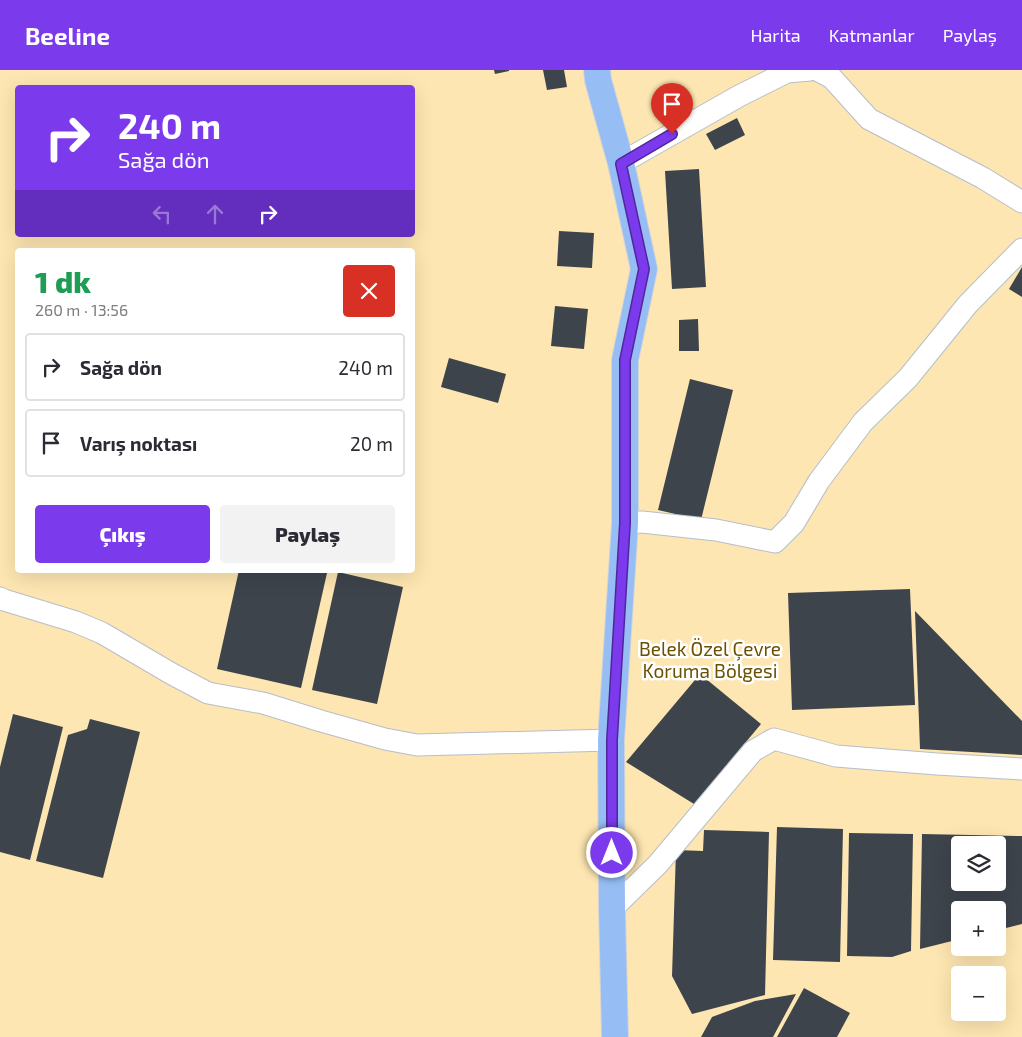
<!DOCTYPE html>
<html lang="tr">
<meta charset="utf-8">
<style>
:root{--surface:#fff;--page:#f2f2f3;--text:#2b2b33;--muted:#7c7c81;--line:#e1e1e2;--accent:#7c3aed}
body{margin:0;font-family:"Exo 2",sans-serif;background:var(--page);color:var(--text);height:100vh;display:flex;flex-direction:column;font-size:19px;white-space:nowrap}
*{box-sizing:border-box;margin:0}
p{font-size:16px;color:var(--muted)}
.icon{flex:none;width:28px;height:28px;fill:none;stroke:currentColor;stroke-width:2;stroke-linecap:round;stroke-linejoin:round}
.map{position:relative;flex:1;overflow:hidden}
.sheet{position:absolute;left:15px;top:178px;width:400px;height:325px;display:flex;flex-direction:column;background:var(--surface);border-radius:5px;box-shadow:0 5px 20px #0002}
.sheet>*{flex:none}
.banner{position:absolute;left:15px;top:15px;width:400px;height:152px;border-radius:5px;box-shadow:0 5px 20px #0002;background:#7c3aed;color:#fff;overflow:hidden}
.buttons{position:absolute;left:951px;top:766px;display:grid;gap:10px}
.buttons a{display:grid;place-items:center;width:55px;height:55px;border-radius:5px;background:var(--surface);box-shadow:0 5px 20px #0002;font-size:25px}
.pin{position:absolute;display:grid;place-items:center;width:42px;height:42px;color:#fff;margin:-51px -21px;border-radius:50% 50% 50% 0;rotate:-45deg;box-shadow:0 0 5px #0007}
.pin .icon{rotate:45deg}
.me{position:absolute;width:55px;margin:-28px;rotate:0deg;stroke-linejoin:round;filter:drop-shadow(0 0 4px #0008)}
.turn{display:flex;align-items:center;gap:18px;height:105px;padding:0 20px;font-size:22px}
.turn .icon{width:65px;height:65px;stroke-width:2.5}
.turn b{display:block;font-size:35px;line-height:42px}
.lanes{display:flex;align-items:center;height:48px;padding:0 20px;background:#0003;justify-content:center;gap:25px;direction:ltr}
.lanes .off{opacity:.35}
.round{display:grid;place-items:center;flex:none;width:52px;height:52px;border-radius:5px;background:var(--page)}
.summary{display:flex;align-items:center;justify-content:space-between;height:85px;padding:0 20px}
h1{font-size:30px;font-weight:800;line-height:38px;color:#1e9e55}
.primary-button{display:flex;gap:10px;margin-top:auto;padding:10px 20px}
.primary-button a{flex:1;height:58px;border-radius:5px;background:var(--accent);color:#fff;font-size:20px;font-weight:800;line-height:58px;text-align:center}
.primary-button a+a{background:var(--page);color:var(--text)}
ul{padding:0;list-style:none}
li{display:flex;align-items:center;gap:15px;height:68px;margin:0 10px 8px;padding:0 10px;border:2px solid var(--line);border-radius:5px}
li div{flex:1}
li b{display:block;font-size:19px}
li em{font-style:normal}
header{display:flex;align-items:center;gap:30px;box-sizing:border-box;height:70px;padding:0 25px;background:var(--accent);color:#fff}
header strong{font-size:24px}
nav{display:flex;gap:28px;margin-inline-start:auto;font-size:18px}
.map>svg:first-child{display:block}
.green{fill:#fde6b1;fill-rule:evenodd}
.building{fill:#3e444c;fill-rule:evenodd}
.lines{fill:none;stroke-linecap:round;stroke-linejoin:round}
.minor-casing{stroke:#b7bec9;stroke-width:23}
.major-casing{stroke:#d5d5d6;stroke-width:28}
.minor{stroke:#fff;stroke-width:21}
.major{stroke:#96bef5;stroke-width:26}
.route-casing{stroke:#51269a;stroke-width:12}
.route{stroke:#7c3aed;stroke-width:9}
.labels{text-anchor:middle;stroke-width:5;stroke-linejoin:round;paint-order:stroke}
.park-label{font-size:19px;fill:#6a5000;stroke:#fff}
</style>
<header>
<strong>Beeline</strong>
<nav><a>Harita</a><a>Katmanlar</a><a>Paylaş</a></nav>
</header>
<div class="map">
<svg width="1022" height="967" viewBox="0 0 1022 967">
<rect width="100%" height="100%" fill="#f0f6ff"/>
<path class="green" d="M 0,0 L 1022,0 L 1022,967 L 0,967 ZM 18,18 L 412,18 L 412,165 L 18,165 ZM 18,180 L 412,180 L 412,500 L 18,500 ZM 960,775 L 998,775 L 998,812 L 960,812 ZM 960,840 L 998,840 L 998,878 L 960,878 ZM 960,905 L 998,905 L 998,942 L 960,942 Z"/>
<path class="building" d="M 494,0 L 509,0 L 509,1 L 495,4 Z
M 543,0 L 564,0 L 567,17 L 547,20 Z
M 737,48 L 745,65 L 715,80 L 706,64 Z
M 699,99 L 706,217 L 672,219 L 665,101 Z
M 559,161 L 594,163 L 592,198 L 557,196 Z
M 1022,197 L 1022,227 L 1009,219 Z
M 555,236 L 588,239 L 584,279 L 551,276 Z
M 698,249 L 699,281 L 679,281 L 679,250 Z
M 449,288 L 506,304 L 498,333 L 441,317 Z
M 690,309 L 733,320 L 701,450 L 658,440 Z
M 239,500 L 313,500 L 327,503 L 301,618 L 217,599 Z
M 338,502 L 403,517 L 377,634 L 312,620 Z
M 910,519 L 915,635 L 792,640 L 788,523 Z
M 915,541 L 1022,651 L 1022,685 L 920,679 Z
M 700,604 L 761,654 L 694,734 L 626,692 Z
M 13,644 L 63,657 L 30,790 L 0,782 L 0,697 Z
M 90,649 L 140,662 L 103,808 L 36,791 L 68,665 L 87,659 Z
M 777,757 L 843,759 L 840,892 L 773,890 Z
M 704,760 L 769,762 L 765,925 L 692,944 L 672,906 L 676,780 L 703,781 Z
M 849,763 L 913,764 L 911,881 L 892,887 L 847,886 Z
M 922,764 L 1022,766 L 1022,854 L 998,860 L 998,840 L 960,840 L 960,869 L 920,879 ZM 960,775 L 998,775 L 998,812 L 960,812 Z
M 804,918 L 850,943 L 837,967 L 777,967 Z
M 796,924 L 773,967 L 701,967 L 712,947 L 755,931 Z"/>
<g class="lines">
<g class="minor-casing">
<path id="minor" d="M 817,0 L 832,8 L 869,49 L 983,108 L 1022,132
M 621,93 L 739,26 L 787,2 L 810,0
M 625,453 L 642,452 L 716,460 L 775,472 L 794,453 L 819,411 L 863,352 L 908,308 L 968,234 L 1022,179
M 0,528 L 4,530 L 76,552 L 102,563 L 172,604 L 208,623 L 263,633 L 321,651 L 385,669 L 417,675 L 611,670
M 612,839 L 658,794 L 753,681 L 774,669 L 836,686 L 937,694 L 1022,699"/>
</g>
<g class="major-casing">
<path id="major" d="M 597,0 L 598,10 L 621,93 L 644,199 L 625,290 L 625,453 L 611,670 L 612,839 L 615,967"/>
</g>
<use href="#minor" class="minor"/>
<use href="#major" class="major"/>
</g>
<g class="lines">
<g class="route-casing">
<path id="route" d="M 612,783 L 612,670 L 625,453 L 625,290 L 644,199 L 621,94 L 672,64"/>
</g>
<use href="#route" class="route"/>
</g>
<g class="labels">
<g class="park-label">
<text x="710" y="586">Belek Özel Çevre<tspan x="710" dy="22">Koruma Bölgesi</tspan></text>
</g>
</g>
</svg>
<div class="buttons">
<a><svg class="icon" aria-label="layers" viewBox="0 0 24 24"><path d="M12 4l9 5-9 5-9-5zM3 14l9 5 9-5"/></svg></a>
<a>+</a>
<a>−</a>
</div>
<div class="pin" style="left:672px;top:64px;background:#d93025"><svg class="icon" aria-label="arrive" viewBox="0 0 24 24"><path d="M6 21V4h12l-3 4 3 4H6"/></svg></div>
<svg class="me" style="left:612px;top:783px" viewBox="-20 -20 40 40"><circle r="17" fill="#7c3aed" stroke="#fff" stroke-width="3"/><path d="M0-11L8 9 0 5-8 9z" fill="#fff"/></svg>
<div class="banner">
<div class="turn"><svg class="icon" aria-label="right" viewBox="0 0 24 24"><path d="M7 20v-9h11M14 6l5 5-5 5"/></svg><div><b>240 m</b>Sağa dön</div></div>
<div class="lanes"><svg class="icon off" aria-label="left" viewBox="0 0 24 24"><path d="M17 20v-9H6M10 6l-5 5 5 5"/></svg><svg class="icon off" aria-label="ahead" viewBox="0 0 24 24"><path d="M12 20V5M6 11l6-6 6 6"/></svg><svg class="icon" aria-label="right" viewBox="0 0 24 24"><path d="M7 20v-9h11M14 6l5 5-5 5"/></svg></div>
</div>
<section class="sheet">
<div class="summary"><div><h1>1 dk</h1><p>260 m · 13:56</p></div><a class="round" style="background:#d93025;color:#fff"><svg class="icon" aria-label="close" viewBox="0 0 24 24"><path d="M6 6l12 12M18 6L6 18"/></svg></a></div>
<ul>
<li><svg class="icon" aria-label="right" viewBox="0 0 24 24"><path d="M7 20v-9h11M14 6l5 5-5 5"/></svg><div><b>Sağa dön</b></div><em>240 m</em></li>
<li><svg class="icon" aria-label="arrive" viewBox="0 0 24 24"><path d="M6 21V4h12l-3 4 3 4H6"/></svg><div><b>Varış noktası</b></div><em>20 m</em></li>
</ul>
<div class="primary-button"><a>Çıkış</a><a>Paylaş</a></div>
</section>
</div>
